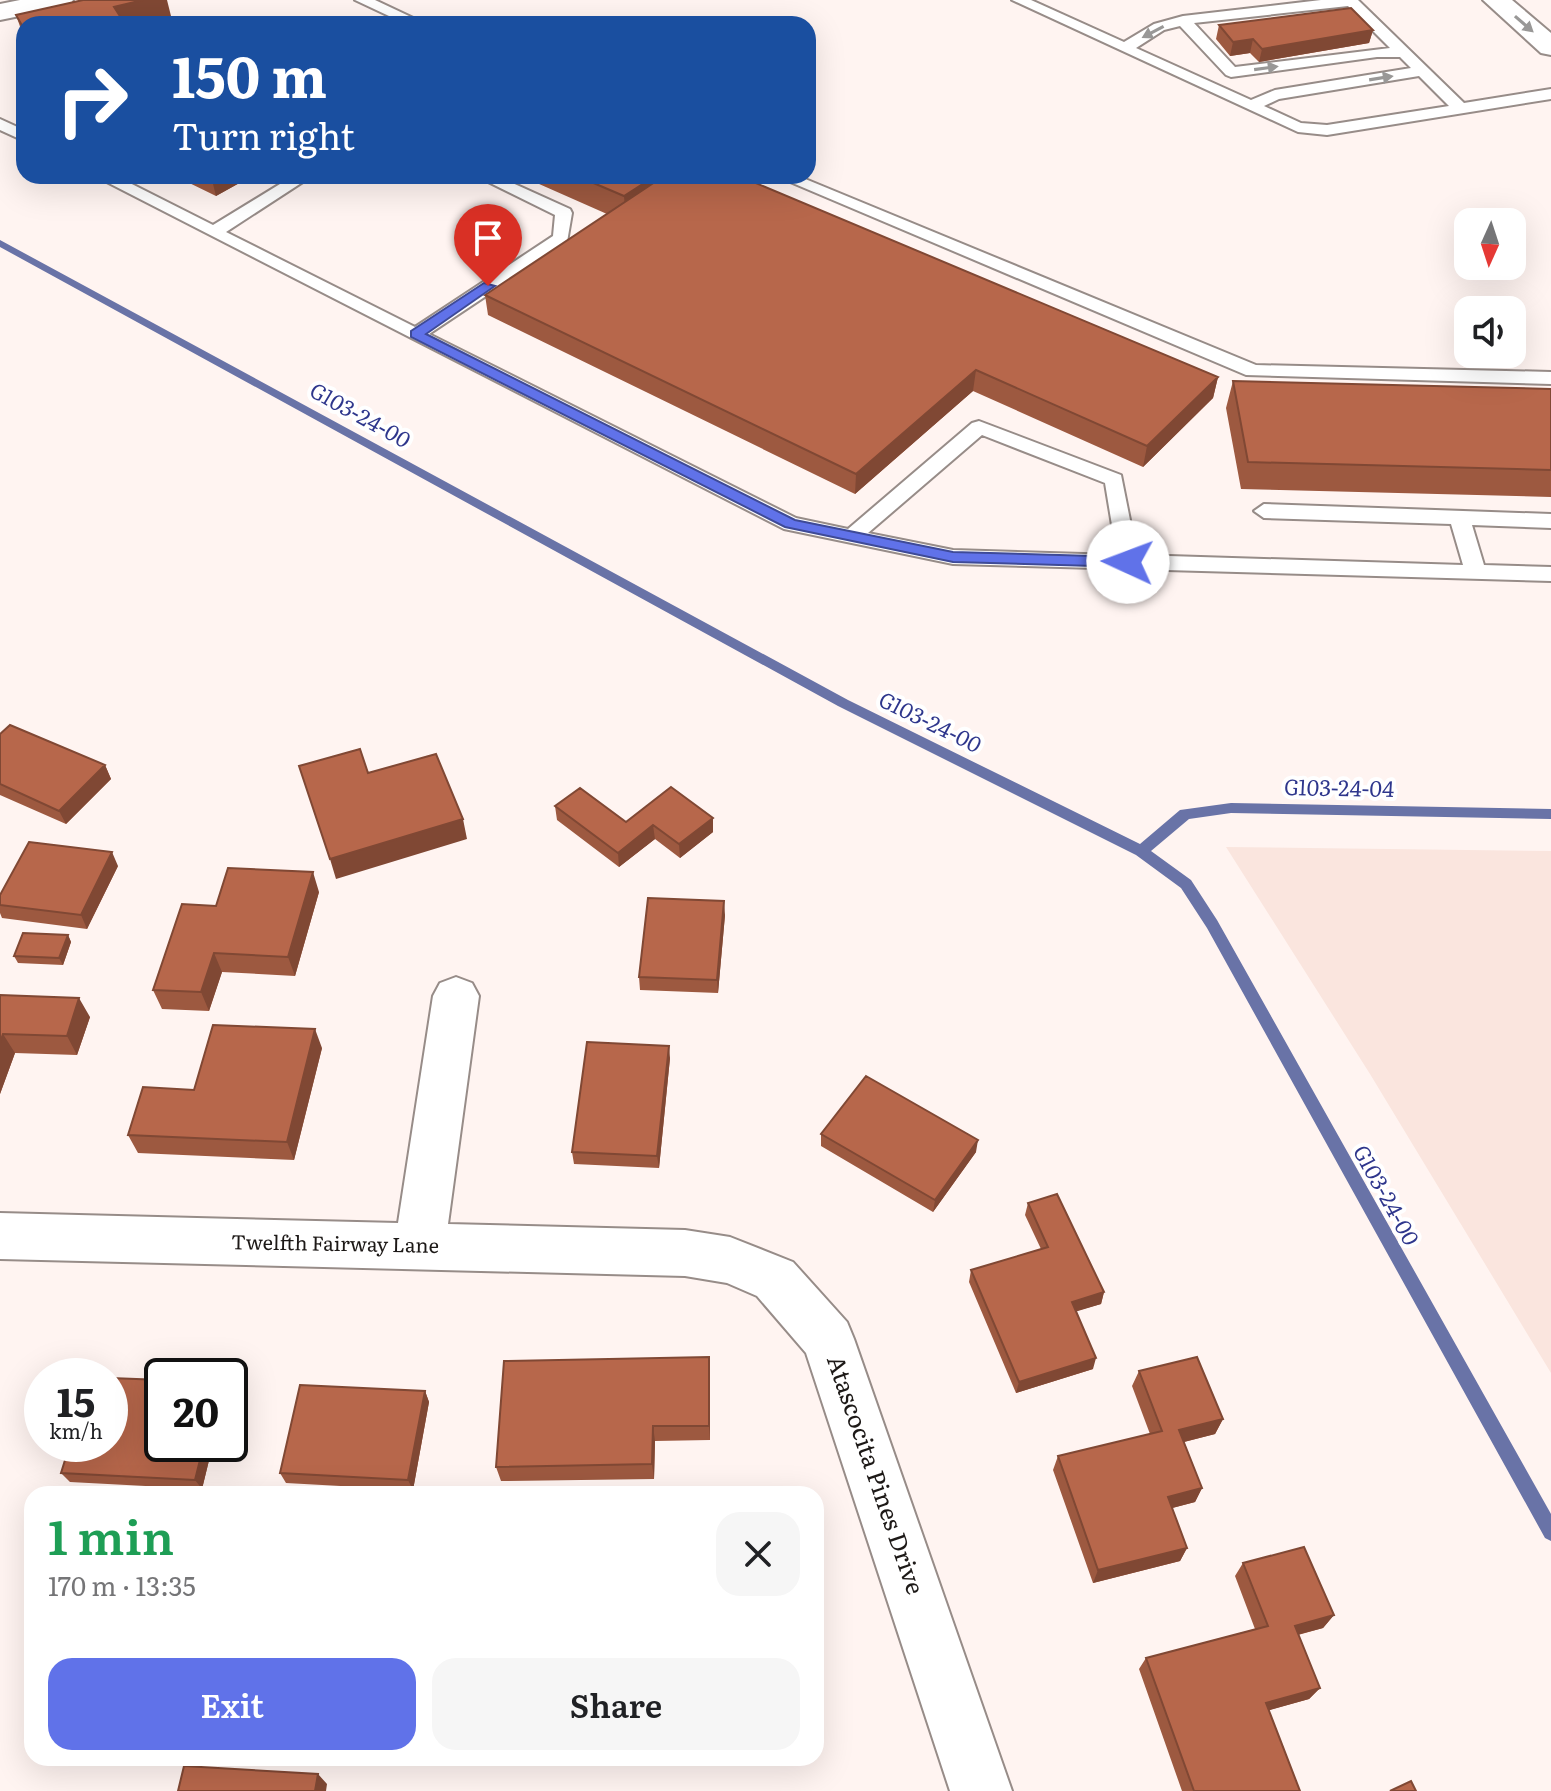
<!DOCTYPE html>
<meta charset="utf-8">
<style>
:root{--surface:#fff;--page:#f6f6f6;--text:#202124;--muted:#757577;--accent:#6072e9}
body{margin:0;font-family:Literata,serif;background:var(--page);color:var(--text);height:100vh;display:flex;flex-direction:column;font-size:30px;white-space:nowrap}
*{box-sizing:border-box;margin:0}
p{font-size:26px;color:var(--muted)}
.icon{flex:none;width:44px;height:44px;fill:none;stroke:currentColor;stroke-width:2;stroke-linecap:round;stroke-linejoin:round}
.map{position:relative;flex:1;overflow:hidden}
.side{position:absolute;left:24px;top:1486px;width:800px;height:280px;display:flex;flex-direction:column;background:var(--surface);border-radius:24px;box-shadow:0 8px 32px #0002}
.side>*{flex:none}
.guide{position:absolute;left:16px;top:16px;width:800px;height:168px;border-radius:24px;box-shadow:0 8px 32px #0002;background:#1a4fa0;color:#fff;overflow:hidden}
.needle{width:52px;rotate:183deg}
.fabs{position:absolute;left:1454px;top:208px;display:grid;gap:16px}
.fabs a{display:grid;place-items:center;width:72px;height:72px;border-radius:16px;background:var(--surface);box-shadow:0 8px 32px #0002;font-size:40px}
.speed{position:absolute;left:24px;top:1358px;display:flex;gap:16px;font-size:40px;font-weight:700;text-align:center}
.speed>*{display:grid;place-content:center;width:104px;height:104px;border-radius:50%;background:var(--surface);box-shadow:0 8px 32px #0002;line-height:1}
.speed small{font-size:20px;font-weight:400}
.speed .limit{border:4px solid #111;border-radius:12px;background:#fff;color:#111}
.pin{position:absolute;display:grid;place-items:center;width:68px;height:68px;color:#fff;margin:-82px -34px;border-radius:50% 50% 50% 0;rotate:-45deg;box-shadow:0 0 8px #0007}
.pin .icon{rotate:45deg}
.me{position:absolute;width:88px;margin:-44px;rotate:272deg;stroke-linejoin:round;filter:drop-shadow(0 0 6px #0008)}
.turn{display:flex;align-items:center;gap:28px;height:168px;padding:0 24px;font-size:36px}
.turn .icon{width:104px;height:104px;stroke-width:2.5}
.turn b{display:block;font-size:56px;line-height:68px}
.round{display:grid;place-items:center;flex:none;width:84px;height:84px;border-radius:24px;background:var(--page)}
.head{display:flex;align-items:center;justify-content:space-between;height:136px;padding:0 24px}
h1{font-size:48px;font-weight:600;line-height:60px;color:#1e9e55}
.button{display:flex;gap:16px;margin-top:auto;padding:16px 24px}
.button a{flex:1;height:92px;border-radius:24px;background:var(--accent);color:#fff;font-size:32px;font-weight:600;line-height:92px;text-align:center}
.button a+a{background:var(--page);color:var(--text)}
.map>svg:first-child{display:block}
.built{fill:#fae5de}
.lines{fill:none;stroke-linecap:round;stroke-linejoin:round}
.stream{fill:#6973a7;fill-rule:evenodd}
.service-casing{stroke:#978c88;stroke-width:4}
.minor-casing{stroke:#978c88;stroke-width:4}
.secondary-casing{stroke:#978c88;stroke-width:4}
.primary-casing{stroke:#978c88;stroke-width:4}
.service{fill:#fff;fill-rule:evenodd}
.minor{fill:#fff;fill-rule:evenodd}
.secondary{fill:#fff;fill-rule:evenodd}
.primary{fill:#fff;fill-rule:evenodd}
.wall{fill:#9d5940}
.shaded-wall{fill:#804834}
.building{fill:#b7674b;stroke:#804834;stroke-width:2}
.oneway{fill:#999897}
.route{fill:#6072e9;stroke:#3e4a97;stroke-width:2}
.labels{text-anchor:middle;stroke-width:8;stroke-linejoin:round;paint-order:stroke}
.street-label{font-size:20px;fill:#1d1917;stroke:#fff}
.water-label{font-size:22px;font-style:italic;fill:#2e368c;stroke:#fff}
.near-street-label{font-size:24px;fill:#1d1917;stroke:#fff}
</style>
<div class="map">
<svg width="1551" height="1791" viewBox="0 0 1551 1791">
<rect width="100%" height="100%" fill="#fff4f1"/>
<path class="built" d="M 1226,847 L 1551,851 L 1551,1373 L 1370,1074 Z"/>
<g class="lines">
<path class="stream" d="M 0,240 L 848,700 L 1140,844 L 1180,810 L 1231,803 L 1551,809 L 1551,819 L 1231,813 L 1189,819 L 1151,851 L 1191,880 L 1217,920 L 1551,1514 L 1551,1541 L 1545,1538 L 1207,928 L 1181,888 L 1136,855 L 838,706 L 0,247 Z"/>
<g class="service-casing">
<path id="service" d="M 355,0 L 375,0 L 426,24 L 406,24 Z
M 1012,0 L 1031,0 L 1124,42 L 1154,24 L 1183,16 L 1321,0 L 1358,0 L 1464,103 L 1551,89 L 1551,99 L 1327,135 L 1298,132 ZM 1348,6 L 1390,48 L 1235,67 L 1194,23 ZM 1180,26 L 1226,75 L 1231,77 L 1377,57 L 1400,57 L 1411,68 L 1275,90 L 1251,100 L 1136,48 L 1164,30 ZM 1419,76 L 1449,106 L 1327,125 L 1301,123 L 1264,106 L 1279,99 Z
M 0,119 L 24,130 L 24,141 L 0,130 Z
M 95,176 L 116,176 L 213,225 L 293,176 L 312,176 L 226,232 L 415,327 L 553,236 L 555,215 L 476,176 L 497,176 L 570,209 L 572,213 L 567,242 L 429,334 L 796,518 L 848,529 L 972,423 L 979,421 L 1121,475 L 1137,555 L 1463,565 L 1451,524 L 1264,518 L 1254,511 L 1264,504 L 1551,514 L 1551,528 L 1472,525 L 1484,565 L 1551,567 L 1551,581 L 953,564 L 784,529 ZM 982,435 L 1105,483 L 1117,555 L 953,550 L 868,533 Z
M 776,176 L 798,176 L 1256,365 L 1551,372 L 1551,384 L 1246,375 Z"/>
</g>
<g class="minor-casing">
<path id="minor" d="M 456,977 L 472,983 L 479,996 L 448,1224 L 685,1230 L 730,1237 L 793,1262 L 847,1322 L 854,1339 L 1012,1791 L 950,1791 L 806,1353 L 757,1296 L 727,1283 L 685,1276 L 0,1259 L 0,1213 L 398,1223 L 433,996 L 440,983 Z"/>
</g>
<g class="secondary-casing">
<path id="secondary" d="M 1483,0 L 1512,0 L 1551,33 L 1551,55 L 1541,53 Z"/>
</g>
<g class="primary-casing">
<path id="primary" d="M 20,0 L 73,0 L 69,6 L 0,20 L 0,4 Z"/>
</g>
<use href="#service" class="service"/>
<use href="#minor" class="minor"/>
<use href="#secondary" class="secondary"/>
<use href="#primary" class="primary"/>
</g>
<path class="wall" d="M 16,15 L 172,20 L 156,24 L 24,24 L 24,38 Z
M 1219,25 L 1373,30 L 1369,43 L 1259,62 L 1250,53 L 1230,56 L 1216,39 Z
M 175,176 L 252,176 L 216,196 Z
M 521,176 L 739,176 L 1218,377 L 1213,398 L 1143,467 L 973,391 L 855,494 L 488,315 L 485,295 L 607,214 Z
M 1233,381 L 1551,389 L 1551,497 L 1241,489 L 1226,408 Z
M 0,734 L 105,765 L 111,779 L 66,824 L 0,795 Z
M 555,806 L 626,822 L 713,832 L 680,858 L 655,839 L 619,867 L 557,820 Z
M 118,866 L 87,929 L 2,918 L 0,913 L 0,895 Z
M 319,892 L 295,976 L 222,972 L 209,1011 L 162,1009 L 153,990 L 216,906 Z
M 725,915 L 718,993 L 640,990 L 639,977 Z
M 68,935 L 71,942 L 63,965 L 18,963 L 14,956 Z
M 0,995 L 90,1017 L 77,1055 L 15,1053 L 0,1094 Z
M 322,1048 L 294,1160 L 138,1153 L 128,1135 L 194,1090 Z
M 670,1058 L 659,1168 L 574,1164 L 572,1152 Z
M 821,1134 L 976,1152 L 933,1212 L 821,1146 Z
M 1028,1203 L 1104,1292 L 1101,1304 L 1076,1311 L 1093,1369 L 1016,1393 L 969,1282 L 971,1270 L 1041,1249 L 1025,1215 Z
M 1139,1371 L 1223,1419 L 1215,1434 L 1184,1442 L 1202,1488 L 1195,1502 L 1172,1508 L 1187,1548 L 1180,1561 L 1093,1583 L 1053,1470 L 1058,1456 L 1150,1434 L 1132,1386 Z
M 710,1373 L 710,1440 L 655,1441 L 654,1479 L 501,1481 L 496,1467 Z
M 425,1391 L 429,1402 L 413,1490 L 286,1483 L 280,1473 Z
M 162,1444 L 213,1444 L 202,1489 L 70,1482 L 61,1473 Z
M 1243,1563 L 1334,1615 L 1323,1628 L 1298,1635 L 1320,1688 L 1309,1699 L 1269,1710 L 1300,1791 L 1182,1791 L 1139,1669 L 1146,1658 L 1255,1629 L 1235,1576 Z"/>
<path class="shaded-wall" d="M 143,0 L 167,0 L 172,20 L 156,24 L 119,24 L 114,7 Z
M 1373,30 L 1369,43 L 1259,62 L 1262,49 Z
M 1253,39 L 1250,53 L 1230,56 L 1233,42 Z
M 211,176 L 252,176 L 216,196 Z
M 655,176 L 694,176 L 626,223 L 624,196 Z
M 976,370 L 973,391 L 855,494 L 856,474 Z
M 1218,377 L 1213,398 L 1143,467 L 1147,446 Z
M 105,765 L 111,779 L 66,824 L 59,811 Z
M 713,818 L 713,832 L 680,858 L 679,844 Z
M 463,819 L 467,839 L 336,879 L 330,859 Z
M 653,825 L 655,839 L 619,867 L 618,853 Z
M 112,852 L 118,866 L 87,929 L 81,915 Z
M 313,872 L 319,892 L 295,976 L 288,957 Z
M 724,901 L 725,915 L 718,993 L 717,980 Z
M 68,935 L 71,942 L 63,965 L 59,958 Z
M 214,953 L 222,972 L 209,1011 L 201,992 Z
M 79,998 L 90,1017 L 77,1055 L 67,1036 Z
M 315,1029 L 322,1048 L 294,1160 L 287,1142 Z
M 3,1034 L 15,1053 L 0,1094 L 0,1043 Z
M 669,1046 L 670,1058 L 659,1168 L 657,1156 Z
M 978,1140 L 976,1152 L 933,1212 L 935,1200 Z
M 1104,1292 L 1101,1304 L 1068,1314 L 1072,1302 Z
M 709,1357 L 710,1373 L 710,1440 L 709,1426 Z
M 1096,1358 L 1093,1369 L 1016,1393 L 1019,1382 Z
M 425,1391 L 429,1402 L 413,1490 L 408,1480 Z
M 1223,1419 L 1215,1434 L 1172,1445 L 1179,1430 Z
M 653,1426 L 655,1441 L 654,1479 L 652,1464 Z
M 204,1444 L 213,1444 L 202,1489 L 195,1480 Z
M 1202,1488 L 1195,1502 L 1161,1511 L 1168,1497 Z
M 1187,1548 L 1180,1561 L 1093,1583 L 1098,1570 Z
M 1334,1615 L 1323,1628 L 1285,1638 L 1295,1626 Z
M 1320,1688 L 1309,1699 L 1256,1714 L 1266,1703 Z
M 318,1774 L 327,1784 L 326,1791 L 315,1791 Z"/>
<path class="building" d="M 83,0 L 143,0 L 114,7 L 125,24 L 24,24 L 24,29 L 16,15 Z
M 1351,8 L 1373,30 L 1262,49 L 1253,39 L 1233,42 L 1219,25 Z
M 371,17 L 388,24 L 357,24 Z
M 577,176 L 655,176 L 624,196 Z
M 664,176 L 739,176 L 1218,377 L 1147,446 L 976,370 L 856,474 L 485,295 Z
M 1233,381 L 1551,389 L 1551,470 L 1248,462 Z
M 10,725 L 105,765 L 59,811 L 0,784 L 0,734 Z
M 360,749 L 368,773 L 436,754 L 463,819 L 330,859 L 299,766 Z
M 671,787 L 713,818 L 679,844 L 653,825 L 618,853 L 555,806 L 580,788 L 626,822 Z
M 29,842 L 112,852 L 81,915 L 0,905 L 0,895 Z
M 228,868 L 313,872 L 288,957 L 214,953 L 201,992 L 153,990 L 182,904 L 216,906 Z
M 648,898 L 724,901 L 717,980 L 639,977 Z
M 23,933 L 68,935 L 59,958 L 14,956 Z
M 0,995 L 79,998 L 67,1036 L 3,1034 L 0,1043 Z
M 213,1025 L 315,1029 L 287,1142 L 128,1135 L 143,1087 L 194,1090 Z
M 587,1042 L 669,1046 L 657,1156 L 572,1152 Z
M 866,1076 L 978,1140 L 935,1200 L 821,1134 Z
M 1057,1194 L 1104,1292 L 1072,1302 L 1096,1358 L 1019,1382 L 971,1270 L 1048,1247 L 1028,1203 Z
M 709,1357 L 709,1426 L 653,1426 L 652,1464 L 496,1467 L 504,1361 Z
M 1197,1357 L 1223,1419 L 1179,1430 L 1202,1488 L 1168,1497 L 1187,1548 L 1098,1570 L 1058,1456 L 1162,1431 L 1139,1371 Z
M 110,1378 L 162,1380 L 162,1444 L 204,1444 L 195,1480 L 61,1473 L 70,1444 L 110,1444 Z
M 300,1385 L 425,1391 L 408,1480 L 280,1473 Z
M 1304,1547 L 1334,1615 L 1295,1626 L 1320,1688 L 1266,1703 L 1300,1791 L 1194,1791 L 1146,1658 L 1268,1626 L 1243,1563 Z
M 184,1766 L 318,1774 L 315,1791 L 178,1791 Z
M 1411,1781 L 1416,1791 L 1390,1791 Z"/>
<defs><path id="oneway-solid" d="M-6-.8H1V-3.2L6.5 0L1 3.2V.8H-6Z" transform="scale(2)"/></defs>
<g class="oneway">
<use href="#oneway-solid" transform="translate(1524 24) rotate(41)"/>
<use href="#oneway-solid" transform="translate(1153 32) rotate(152)"/>
<use href="#oneway-solid" transform="translate(1266 68) rotate(-8)"/>
<use href="#oneway-solid" transform="translate(1381 78) rotate(-9)"/>
</g>
<path class="route" d="M 484,283 L 495,286 L 426,334 L 795,520 L 953,552 L 1128,557 L 1136,562 L 1128,567 L 953,562 L 785,527 L 411,337 L 411,331 Z"/>
<g class="labels">
<g class="street-label">
<text transform="translate(335 1244) rotate(1)" y="7">Twelfth Fairway Lane</text>
</g>
<g class="water-label">
<text transform="translate(360 415) rotate(29)" y="8">G103-24-00</text>
<text transform="translate(930 722) rotate(26)" y="8">G103-24-00</text>
<text transform="translate(1339 788) rotate(1)" y="8">G103-24-04</text>
<text transform="translate(1386 1195) rotate(61)" y="8">G103-24-00</text>
</g>
<g class="near-street-label">
<text transform="translate(875 1475) rotate(71)" y="8">Atascocita Pines Drive</text>
</g>
</g>
</svg>
<div class="fabs">
<a><svg class="needle" viewBox="-14 -14 28 28"><path d="M0-13l5 13h-10z" fill="#e53935"/><path d="M0 13l5-13h-10z" fill="#757577"/></svg></a>
<a><svg class="icon" aria-label="sound" viewBox="0 0 24 24"><path d="M4 9h4l5-4v14l-5-4H4zM17 9q2 3 0 6"/></svg></a>
</div>
<div class="speed"><div>15<small>km/h</small></div><div class="limit">20</div></div>
<div class="pin" style="left:488px;top:286px;background:#d93025"><svg class="icon" aria-label="arrive" viewBox="0 0 24 24"><path d="M6 21V4h12l-3 4 3 4H6"/></svg></div>
<svg class="me" style="left:1128px;top:562px" viewBox="-20 -20 40 40"><circle r="19" fill="#fff"/><path d="M0-13L10 11 0 6-10 11z" fill="#6072e9"/></svg>
<div class="guide">
<div class="turn"><svg class="icon" aria-label="right" viewBox="0 0 24 24"><path d="M7 20v-9h11M14 6l5 5-5 5"/></svg><div><b>150 m</b>Turn right</div></div>
</div>
<section class="side">
<div class="head"><div><h1>1 min</h1><p>170 m · 13:35</p></div><a class="round"><svg class="icon" aria-label="close" viewBox="0 0 24 24"><path d="M6 6l12 12M18 6L6 18"/></svg></a></div>
<div class="button"><a>Exit</a><a>Share</a></div>
</section>
</div>
